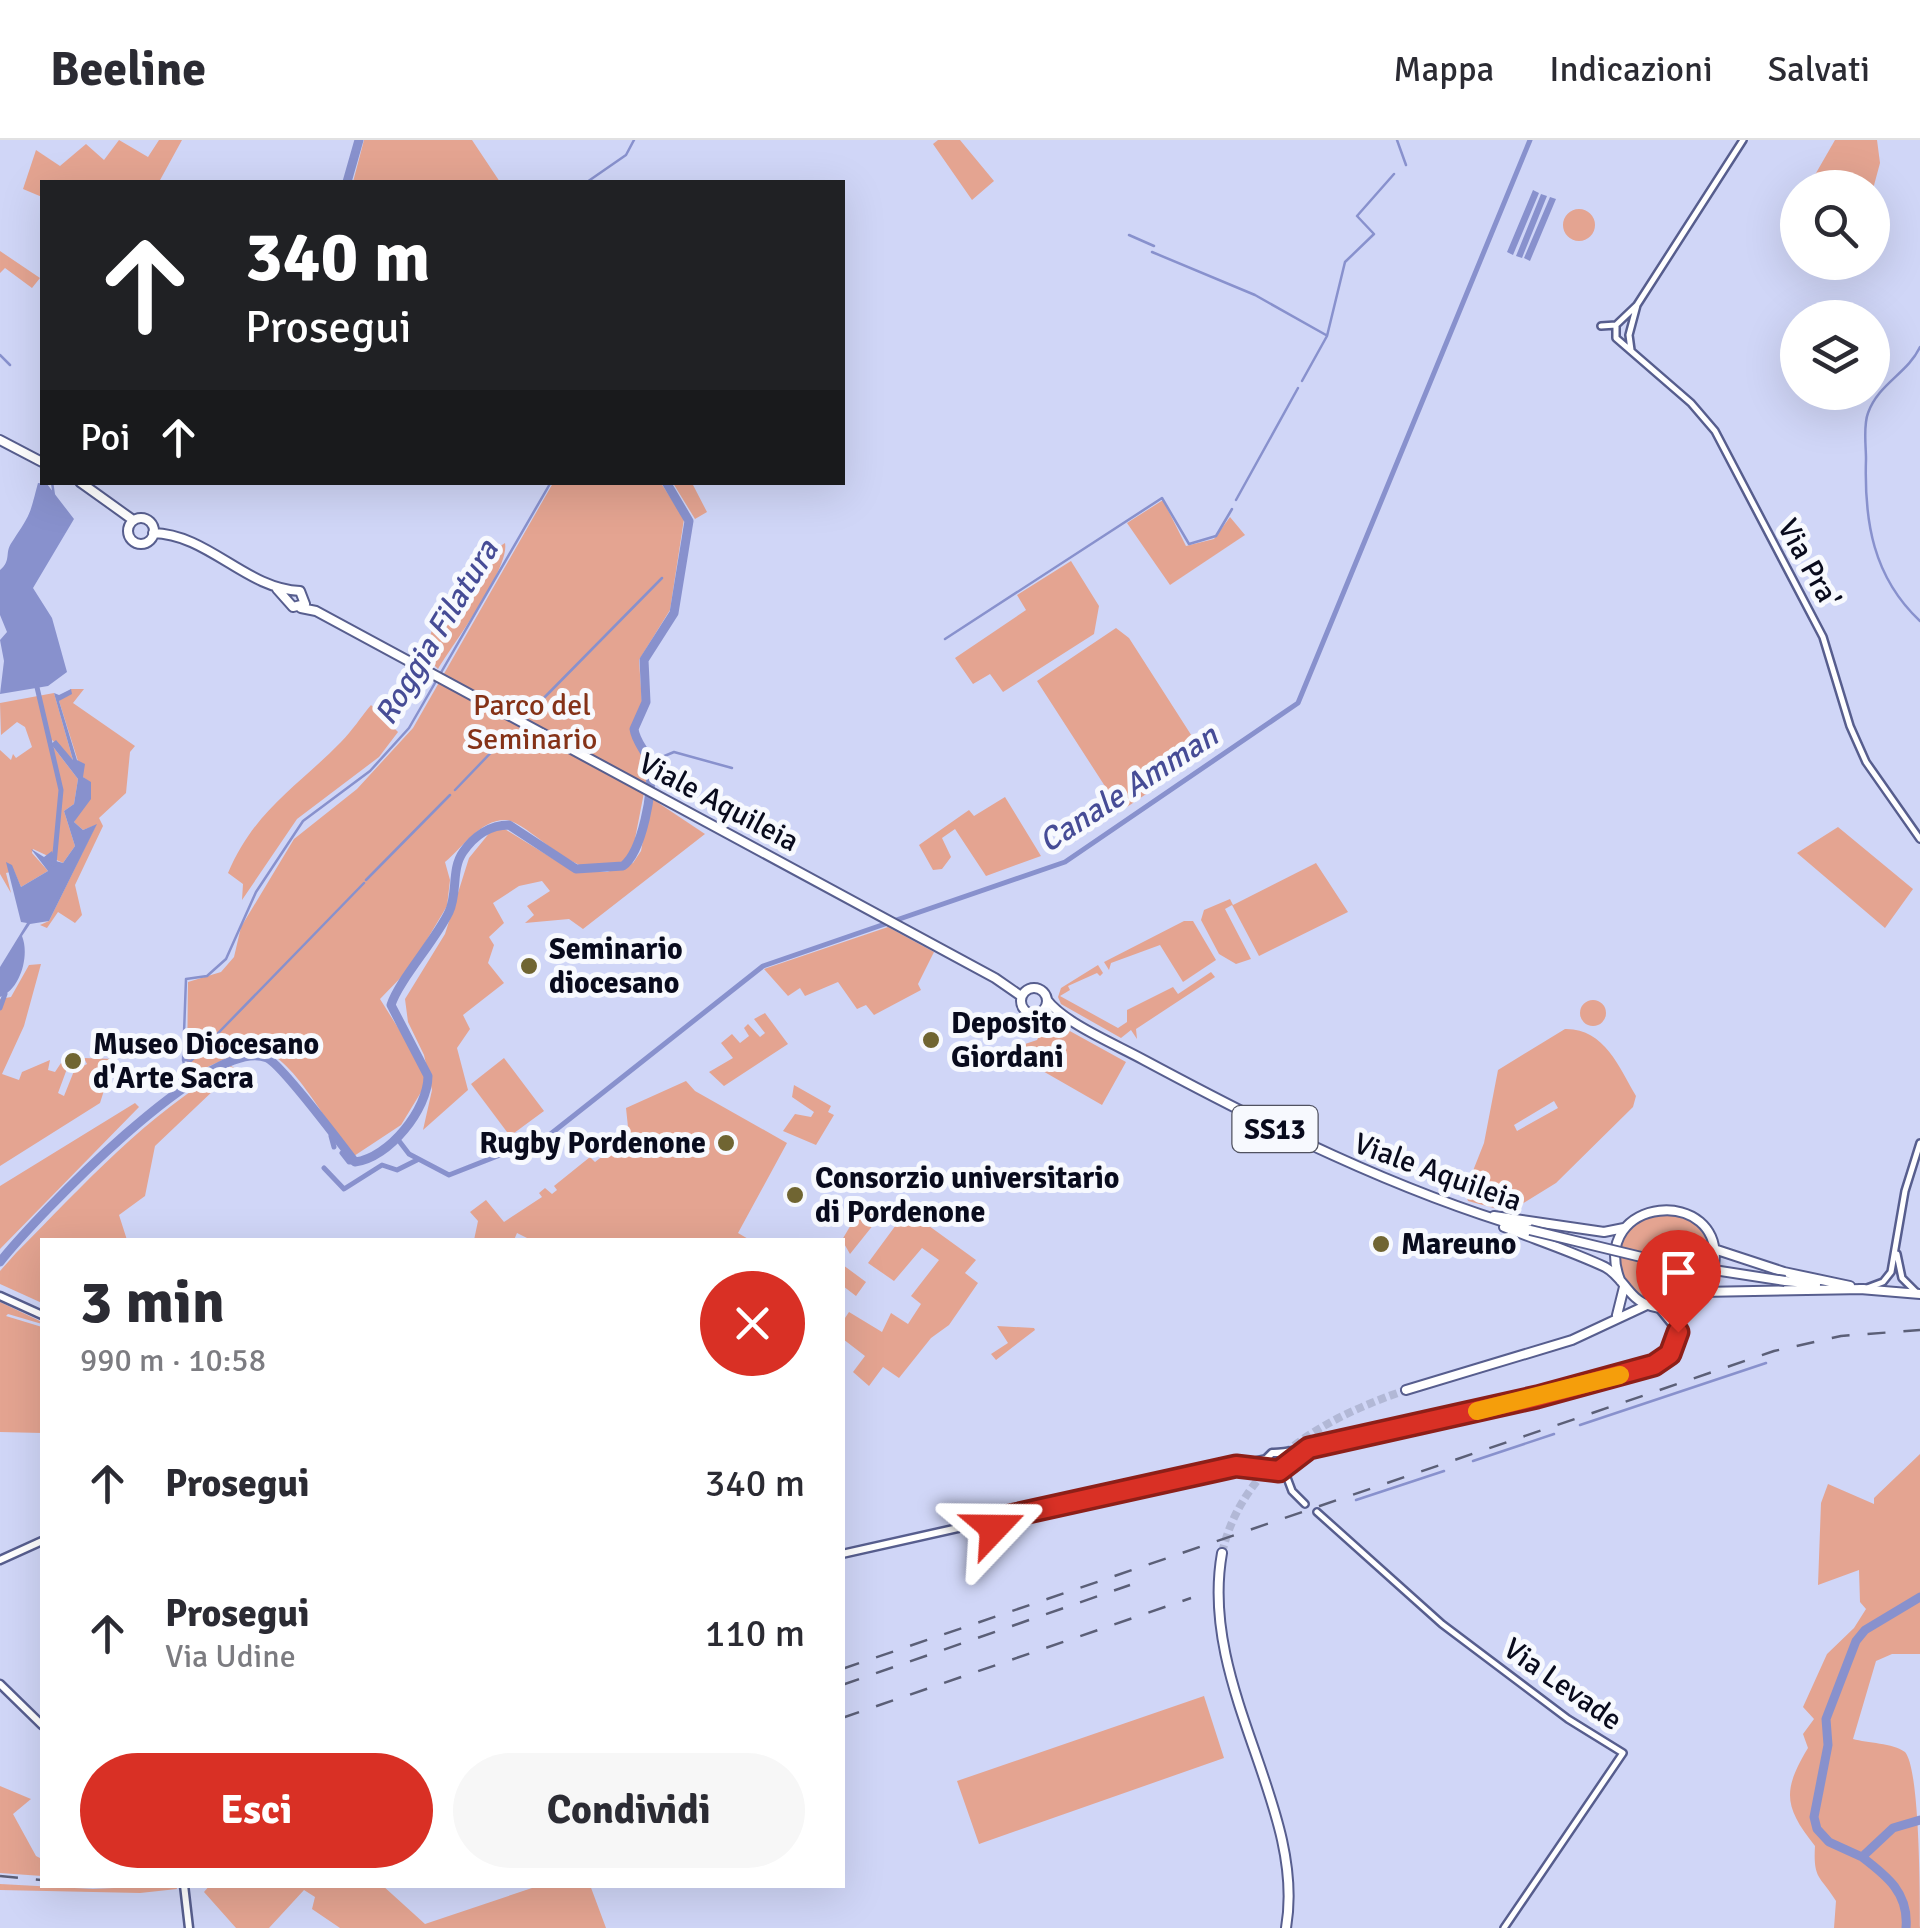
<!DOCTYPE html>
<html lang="it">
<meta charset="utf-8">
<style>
:root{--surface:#fff;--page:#f7f7f7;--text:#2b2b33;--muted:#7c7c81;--line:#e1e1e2;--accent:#d93025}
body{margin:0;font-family:Signika,sans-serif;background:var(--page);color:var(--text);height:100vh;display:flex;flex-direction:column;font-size:38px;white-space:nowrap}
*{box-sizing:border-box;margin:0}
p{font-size:32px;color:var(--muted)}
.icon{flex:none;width:55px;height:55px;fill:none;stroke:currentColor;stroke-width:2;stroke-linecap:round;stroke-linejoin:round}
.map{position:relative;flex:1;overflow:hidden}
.side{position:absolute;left:40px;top:1098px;width:805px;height:650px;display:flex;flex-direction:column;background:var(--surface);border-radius:0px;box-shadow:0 10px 40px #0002}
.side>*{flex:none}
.hud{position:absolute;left:40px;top:40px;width:805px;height:305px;border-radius:0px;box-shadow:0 10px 40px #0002;background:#202124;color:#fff;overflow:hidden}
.controls{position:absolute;left:1780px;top:30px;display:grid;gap:20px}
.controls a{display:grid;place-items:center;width:110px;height:110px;border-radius:50%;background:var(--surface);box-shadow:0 10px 40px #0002;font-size:50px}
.pin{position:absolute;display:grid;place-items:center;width:85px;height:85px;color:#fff;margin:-102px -42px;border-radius:50% 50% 50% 0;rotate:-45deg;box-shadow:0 0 10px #0007}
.pin .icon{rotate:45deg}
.me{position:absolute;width:110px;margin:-55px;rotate:67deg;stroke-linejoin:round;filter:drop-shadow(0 0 8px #0008)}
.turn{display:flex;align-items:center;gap:35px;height:210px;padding:0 40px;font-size:45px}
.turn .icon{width:130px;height:130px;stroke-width:2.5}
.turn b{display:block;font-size:70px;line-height:85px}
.then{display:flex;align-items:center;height:95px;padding:0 40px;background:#0003;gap:20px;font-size:38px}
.round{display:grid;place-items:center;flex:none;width:105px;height:105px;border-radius:52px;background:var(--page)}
.overview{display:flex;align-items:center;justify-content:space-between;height:170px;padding:0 40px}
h1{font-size:60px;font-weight:700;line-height:75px}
.cta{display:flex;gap:20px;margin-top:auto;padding:20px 40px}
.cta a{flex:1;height:115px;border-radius:60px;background:var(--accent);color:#fff;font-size:40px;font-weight:700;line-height:115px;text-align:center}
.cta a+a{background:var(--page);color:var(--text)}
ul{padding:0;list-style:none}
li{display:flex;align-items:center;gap:30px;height:150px;padding:0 40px}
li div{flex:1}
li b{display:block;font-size:38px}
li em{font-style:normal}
header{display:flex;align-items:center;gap:60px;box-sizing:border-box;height:140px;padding:0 50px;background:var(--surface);border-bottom:2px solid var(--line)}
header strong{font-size:48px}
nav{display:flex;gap:55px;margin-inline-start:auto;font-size:35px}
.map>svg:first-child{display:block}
.green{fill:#e4a491;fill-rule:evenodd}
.water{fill:#8891cd}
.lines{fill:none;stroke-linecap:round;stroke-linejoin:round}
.stream{stroke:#8891cd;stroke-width:2.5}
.canal{stroke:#8891cd;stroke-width:5}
.river{stroke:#8891cd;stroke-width:9}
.primary-tunnel{stroke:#b2b8d6;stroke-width:8;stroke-dasharray:8 4;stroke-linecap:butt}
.tertiary-casing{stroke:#575e8e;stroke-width:10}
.secondary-casing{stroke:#575e8e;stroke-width:11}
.primary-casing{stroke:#575e8e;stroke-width:12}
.tertiary{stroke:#fff;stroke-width:5}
.secondary{stroke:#fff;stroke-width:6}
.primary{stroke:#fff;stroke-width:8}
.rail{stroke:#5b5f77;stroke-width:2.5;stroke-dasharray:18 18;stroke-linecap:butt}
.primary-bridge-casing{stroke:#575e8e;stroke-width:12;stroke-linecap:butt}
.primary-bridge{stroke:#fff;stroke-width:8}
.route-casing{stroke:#8d1f18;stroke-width:25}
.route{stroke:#d93025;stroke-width:18}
.slow{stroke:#f59e0b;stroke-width:18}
.poi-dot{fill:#706532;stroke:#f7f9fe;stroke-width:4}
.labels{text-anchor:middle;stroke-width:10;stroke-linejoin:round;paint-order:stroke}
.shield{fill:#f7f9fe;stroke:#505260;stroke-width:2.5}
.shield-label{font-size:28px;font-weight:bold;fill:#090b1d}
.street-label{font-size:30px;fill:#090b1d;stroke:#f7f9fe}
.park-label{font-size:30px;fill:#853218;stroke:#f7f9fe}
.poi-label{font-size:30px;font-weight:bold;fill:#090b1d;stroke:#f7f9fe;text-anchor:start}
.water-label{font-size:32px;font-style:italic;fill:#464c96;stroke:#f7f9fe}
</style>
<header>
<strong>Beeline</strong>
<nav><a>Mappa</a><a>Indicazioni</a><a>Salvati</a></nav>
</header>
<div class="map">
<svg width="1920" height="1788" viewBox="0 0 1920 1788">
<rect width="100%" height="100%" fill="#d0d6f7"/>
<path class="green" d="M 119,0 L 148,17 L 159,0 L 182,0 L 159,42 L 42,42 L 42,57 L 23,49 L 36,10 L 60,26 L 86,4 L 104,20 Z
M 364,0 L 472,0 L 500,42 L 353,42 Z
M 938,0 L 960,0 L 994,41 L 972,60 L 933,4 Z
M 1835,0 L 1877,0 L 1880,23 L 1873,49 L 1808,47 Z
M1563 85a16 16 0 1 1 32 0a16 16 0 1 1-32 0Z
M 0,111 L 40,138 L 32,148 L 5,128 L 0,133 Z
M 553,343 L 661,343 L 684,379 L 670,470 L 639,520 L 642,563 L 632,592 L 648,632 L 633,709 C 596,769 532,681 506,680 C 481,679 463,707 445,722 L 450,740 L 447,766 L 410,828 L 380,859 L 422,926 L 426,944 L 401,985 L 354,1016 C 330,993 289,904 253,910 C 233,913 212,926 193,933 L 187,930 L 188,842 L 221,832 L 234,817 L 241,787 L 294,699 L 357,649 L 413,588 Z
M 673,343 L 692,343 L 707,372 L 695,379 Z
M 1163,360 L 1186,406 L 1214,399 L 1230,377 L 1245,395 L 1170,445 L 1127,383 Z
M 505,403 C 510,428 453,504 438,529 L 425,516 C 432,472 467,426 505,403 Z
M 1071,421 L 1099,466 L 1094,494 L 1003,552 L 990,534 L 973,544 L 955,518 L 1026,470 L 1017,455 Z
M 1116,488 L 1129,498 L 1204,615 L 1121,671 L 1037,541 Z
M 71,549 L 84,549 L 73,563 L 135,606 L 130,612 L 126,653 L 99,678 L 103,686 L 75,745 L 82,775 L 75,783 L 58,772 L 47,788 L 40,785 L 49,781 L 96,685 L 83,690 L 74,682 L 91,643 L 83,637 L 59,561 Z
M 54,553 L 73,620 L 52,600 L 51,604 L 78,639 L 74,664 L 64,671 L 75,706 L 63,723 L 33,709 L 32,713 L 48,731 L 21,747 L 14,731 L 6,733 L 11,753 L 0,734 L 0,610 L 11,620 L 13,614 L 16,618 L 32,607 L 25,587 L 17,582 L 1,595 L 0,563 Z
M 371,565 L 398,592 L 379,617 L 297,679 L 242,760 L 243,744 L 228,733 C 255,670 296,648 341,602 C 352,591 361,577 371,565 Z
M 1005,657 L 1041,716 L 986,736 L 955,689 L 942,698 L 951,717 L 942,729 L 933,730 L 919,705 L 969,670 L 974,676 Z
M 651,658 L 705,694 L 583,789 L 569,779 L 525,783 L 534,775 L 527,766 L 550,751 L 542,741 L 519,746 L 493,763 L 504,783 L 489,797 L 494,805 L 488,823 L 504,843 L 463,875 L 470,889 L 457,908 L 468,950 L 423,990 L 432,950 L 424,915 L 408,882 L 405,859 L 445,794 L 469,718 L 491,691 L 503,688 L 573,731 L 607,732 L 633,723 L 641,711 Z
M 1838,687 L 1913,749 L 1885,788 L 1797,713 Z
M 1316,723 L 1348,772 L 1259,816 L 1232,765 L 1225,769 L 1251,819 L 1236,824 L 1219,814 L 1201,780 L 1204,770 L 1230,759 L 1233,765 Z
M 1184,781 L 1193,781 L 1216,820 L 1183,842 L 1160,805 L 1111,823 L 1109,830 L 1104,822 Z
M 888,787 L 934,812 L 918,844 L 921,850 L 874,875 L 866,865 L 857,869 L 838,842 L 805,856 L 800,848 L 788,856 L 764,829 Z
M 41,824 L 24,886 L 2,934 L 19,940 L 22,932 L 50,920 L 48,930 L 55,932 L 61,923 L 68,926 L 58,953 L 64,956 L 74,931 L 87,924 L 84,918 L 114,919 L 100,963 L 0,1026 L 0,859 L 11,857 L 29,825 Z
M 1098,825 L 1103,833 L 1100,836 L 1097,833 L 1068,846 L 1070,850 L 1060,856 L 1118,888 L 1127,882 L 1127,870 L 1173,847 L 1178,854 L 1211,832 L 1215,837 L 1136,889 L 1137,899 L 1131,890 L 1121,898 L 1061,864 L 1058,857 L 1061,848 Z
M1580 873a13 13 0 1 1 26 0a13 13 0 1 1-26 0Z
M 765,873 L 788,904 L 724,946 L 709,932 L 733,918 L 721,903 L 732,894 L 740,903 L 749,896 L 744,888 L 748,884 L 760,897 L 765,893 L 754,879 Z
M 1048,879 L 1126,922 L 1102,965 L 1034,926 L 1019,906 L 1037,900 Z
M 1565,889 C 1604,888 1619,927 1636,956 L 1633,967 L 1556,1043 L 1509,1072 L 1468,1061 L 1465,1051 L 1484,1003 L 1498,930 ZM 1554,961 L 1558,968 L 1517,991 L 1514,985 Z
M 504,918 L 544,971 L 510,996 L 471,944 Z
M 231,926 L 236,929 L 155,1006 L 145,1056 L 119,1075 L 127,1100 L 42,1100 L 42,1163 L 0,1144 L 0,1131 L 16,1113 C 84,1045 146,974 231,926 Z
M 686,941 L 695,951 L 787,1003 L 738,1093 L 750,1100 L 531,1100 L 517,1093 L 514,1100 L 474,1100 L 478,1081 L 470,1072 L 486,1060 L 504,1082 L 542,1057 L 539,1053 L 545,1048 L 552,1054 L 557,1050 L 554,1046 L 590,1017 L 595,1022 L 617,1005 L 611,999 L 628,987 L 626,968 Z
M 794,945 L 831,966 L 828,972 L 834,975 L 816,1005 L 783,991 L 795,974 L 811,977 L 814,972 L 792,957 Z
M 135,963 L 139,967 L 0,1109 L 0,1046 Z
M 862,1066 L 878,1079 L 850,1114 L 842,1100 Z
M 907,1070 L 976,1120 L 965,1133 L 978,1143 L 949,1185 L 931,1198 L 899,1238 L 883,1227 L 869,1246 L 853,1232 L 865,1216 L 843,1199 L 843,1181 L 849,1172 L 882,1192 L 891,1173 L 908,1184 L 921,1164 L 911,1156 L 939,1120 L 922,1108 L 894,1141 L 868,1123 Z
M1620 1118a45 45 0 1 1 90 0a45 45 0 1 1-90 0Z
M 843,1125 L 866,1142 L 856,1156 L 843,1146 Z
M 0,1162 L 42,1182 L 42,1184 L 8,1174 L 6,1176 L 42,1187 L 42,1293 L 0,1292 Z
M 997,1186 L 1034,1188 L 1035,1190 L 996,1220 L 991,1214 L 1008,1203 Z
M 1920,1314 L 1920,1514 L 1892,1514 L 1876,1521 L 1853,1599 C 1867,1603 1893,1603 1905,1612 C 1920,1629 1920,1756 1920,1788 L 1834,1788 L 1836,1761 C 1820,1735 1813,1740 1815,1706 C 1784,1667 1782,1651 1808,1608 L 1803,1594 L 1814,1579 L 1803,1567 L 1827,1514 L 1854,1488 L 1866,1469 L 1860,1462 L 1859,1430 L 1818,1445 L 1821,1363 L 1828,1344 L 1874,1364 L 1874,1358 Z
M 1204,1556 L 1224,1618 L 979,1704 L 957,1641 Z
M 0,1646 L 31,1659 L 13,1674 L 36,1716 L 42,1719 L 42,1736 L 0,1733 Z
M 0,1744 L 93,1749 L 176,1745 L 177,1749 L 140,1753 L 0,1750 Z
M 210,1745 L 382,1745 L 425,1784 L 541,1745 L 590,1745 L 606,1788 L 340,1788 L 312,1769 L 315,1757 L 304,1750 L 269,1788 L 236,1788 L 204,1752 Z"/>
<path class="water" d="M 1533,50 L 1539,53 L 1513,115 L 1507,112 Z
M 1541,54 L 1547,56 L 1522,118 L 1516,116 Z
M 1550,57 L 1556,59 L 1530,121 L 1524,118 Z
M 38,343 L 47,344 L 74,379 L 33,448 L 52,478 L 67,532 L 48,546 L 0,554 L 4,521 L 0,500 L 7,492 L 0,475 L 0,430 C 12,420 4,413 12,402 C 31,373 29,377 38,343 Z
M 71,549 L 72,554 L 59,561 L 77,620 L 85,624 L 83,637 L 91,642 L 91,659 L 74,682 L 83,690 L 97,684 L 49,781 L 30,784 L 22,796 C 30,816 20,850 0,857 L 0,827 L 27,783 L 21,782 L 6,722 L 12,725 L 21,747 L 48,731 L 31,709 L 44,717 L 52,711 L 56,721 L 63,723 L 75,706 L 64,671 L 74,664 L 78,639 L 51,604 L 56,600 L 73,620 L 54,553 L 59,555 Z"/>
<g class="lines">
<path class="stream" d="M 1397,0 L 1406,25
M 587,42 L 626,15 L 634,0
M 1129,95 L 1154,106
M 1152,112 L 1255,155 L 1326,195
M 1920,207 C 1908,233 1878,244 1868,273 C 1863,286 1866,305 1866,319 C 1864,381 1873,437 1920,481
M 0,215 L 10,225
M 1302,241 L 1327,196 L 1345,122 L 1374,94 L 1357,76 L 1394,34
M 52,342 L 54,356
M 1236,360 L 1298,248
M 945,499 L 1162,358 L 1189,404 L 1216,396 L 1232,369
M 535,567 L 662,438
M 650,622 L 674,612 L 732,628
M 455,650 L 503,600
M 366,740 L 450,655
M 185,920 L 191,921 L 364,743
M 189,943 L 183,920 L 186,839 L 207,836 L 226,819 L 256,752 L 303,681 L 370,631 L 409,588 L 551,342
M 1580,1285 L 1766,1223
M 1473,1321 L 1554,1294
M 1356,1360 L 1444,1331"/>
<path class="canal" d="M 36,543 L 61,650 L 54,724
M 0,868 L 5,854
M 331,996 L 334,1007
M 396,997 L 409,1014 L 449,1035 L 548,996 L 763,826 L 1065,722 L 1298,563 L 1530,0
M 342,1013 L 349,1022 L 355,1022
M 324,1028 L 344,1049 L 382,1025 L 397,1030 L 417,1020"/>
<path class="river" d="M 347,42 L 359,0
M 0,1122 C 34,1079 211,893 267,918 C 281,924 342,1005 355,1022 C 389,1018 428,969 428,936 L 391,865 C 399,840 435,801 449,772 C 458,753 451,729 463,712 C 474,696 490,685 509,685 L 576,729 L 623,726 C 642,712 654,649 650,626 C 648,612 636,604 634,589 L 646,562 L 644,520 L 674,473 L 689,381 L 666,342
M 1920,1457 L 1865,1490 L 1856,1501 L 1826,1579 L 1828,1605 L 1814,1677 L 1817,1689 L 1829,1702 L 1862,1717 L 1893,1688 L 1920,1680
M 1862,1717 C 1887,1736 1909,1753 1906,1788"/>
<path class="primary-tunnel" d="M 1222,1413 C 1243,1322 1324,1278 1406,1250"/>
<g class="tertiary-casing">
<path id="tertiary" d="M 1616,185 L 1616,198 L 1691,263 L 1715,291 L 1823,497 L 1850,586 L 1866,622 L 1920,699
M 1601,186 L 1616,185 L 1637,165 L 1743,0
M 1631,210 L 1629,195 L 1637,165
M 1897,1114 L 1902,1138 L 1916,1152
M 1867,1148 L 1883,1142 L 1891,1132 L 1905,1051 L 1920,1003
M 1283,1327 L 1292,1351 L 1305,1364
M 1317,1372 L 1442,1484 L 1568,1579 L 1623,1613 L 1504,1788"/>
</g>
<g class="secondary-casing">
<path id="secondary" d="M 0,1156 L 42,1175
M 1660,1169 L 1677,1190
M 1246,1326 L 1279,1331 L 1303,1311
M 985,1381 L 993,1389 L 996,1379
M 842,1414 L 1266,1319 L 1272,1313 C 1308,1315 1645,1236 1666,1217 C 1681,1204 1679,1178 1690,1161
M 0,1420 L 42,1401
M 0,1544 L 42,1585
M 184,1745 L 189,1788"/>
</g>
<g class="primary-casing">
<path id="primary" d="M 0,300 L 42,322
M 80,342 L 133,380
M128 391a13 13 0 1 1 26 0a13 13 0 1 1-26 0Z
M 153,393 C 208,394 246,449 300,451 L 305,464 L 293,467 L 277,449
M 301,468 L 316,471 L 995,838 L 1021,856
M1021 861a13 13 0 1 1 26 0a13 13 0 1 1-26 0Z
M 1047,860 C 1064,883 1117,905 1144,920 C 1269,987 1394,1050 1530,1090
M 1494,1076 L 1604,1092 L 1624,1088
M 1504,1087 C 1537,1100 1573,1112 1605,1127 C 1624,1137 1628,1160 1651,1166 C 1663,1170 1677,1168 1688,1162 C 1702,1155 1712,1141 1714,1126 C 1726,1044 1588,1056 1620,1140
M 1714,1109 L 1784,1132 L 1850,1146
M 1785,1141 L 1816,1144
M 1860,1149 L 1920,1154
M 1701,1152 L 1864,1149
M 1617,1175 L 1624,1147
M 1406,1250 L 1572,1200 L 1647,1165
M 1222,1413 C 1198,1547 1307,1668 1286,1788"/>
</g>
<use href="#tertiary" class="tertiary"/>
<use href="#secondary" class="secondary"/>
<use href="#primary" class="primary"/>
<path class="rail" d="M 842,1529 L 1774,1211 L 1841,1196 L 1920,1190
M 842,1545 L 1130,1445
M 842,1578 L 1191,1458
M 0,1736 L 42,1740"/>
<g class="primary-bridge-casing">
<path id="primary-bridge" d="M 1530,1090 L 1662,1122 L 1785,1141"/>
</g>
<use href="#primary-bridge" class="primary-bridge"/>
</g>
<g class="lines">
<g class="route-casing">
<path id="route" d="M 994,1388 L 1010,1376 L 1236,1326 L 1279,1331 L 1309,1308 L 1537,1257 L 1654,1225 L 1670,1214 L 1678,1192"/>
</g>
<use href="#route" class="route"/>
<path class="slow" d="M 1477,1271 L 1620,1235"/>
</g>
<g class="poi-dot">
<circle cx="529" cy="826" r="10"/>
<circle cx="931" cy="900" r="10"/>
<circle cx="73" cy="921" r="10"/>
<circle cx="726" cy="1003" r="10"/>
<circle cx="795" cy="1055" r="10"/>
<circle cx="1381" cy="1104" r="10"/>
</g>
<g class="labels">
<rect class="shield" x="1232.5" y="966" width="85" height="46" rx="8"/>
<g class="shield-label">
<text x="1275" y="999">SS13</text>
</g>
<g class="street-label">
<text transform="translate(1809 423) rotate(61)" y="10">Via Pra'</text>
<text transform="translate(719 662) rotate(28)" y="10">Viale Aquileia</text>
<text transform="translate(1438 1032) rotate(20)" y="10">Viale Aquileia</text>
<text transform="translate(1563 1544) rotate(35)" y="10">Via Levade</text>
</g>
<g class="park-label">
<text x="532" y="575">Parco del<tspan x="532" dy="34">Seminario</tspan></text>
</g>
<g class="poi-label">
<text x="549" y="819">Seminario<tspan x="549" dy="34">diocesano</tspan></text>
<text x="951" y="893">Deposito<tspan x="951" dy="34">Giordani</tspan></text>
<text x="93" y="914">Museo Diocesano<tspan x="93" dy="34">d'Arte Sacra</tspan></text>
<text x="706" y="1013" text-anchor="end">Rugby Pordenone</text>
<text x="815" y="1048">Consorzio universitario<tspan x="815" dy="34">di Pordenone</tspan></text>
<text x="1401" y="1114">Mareuno</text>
</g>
<g class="water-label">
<text transform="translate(436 492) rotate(-59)" y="11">Roggia Filatura</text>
<text transform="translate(1128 648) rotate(-33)" y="11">Canale Amman</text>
</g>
</g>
</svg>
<div class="controls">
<a><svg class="icon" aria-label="search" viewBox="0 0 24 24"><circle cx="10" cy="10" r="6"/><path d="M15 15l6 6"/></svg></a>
<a><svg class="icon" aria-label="layers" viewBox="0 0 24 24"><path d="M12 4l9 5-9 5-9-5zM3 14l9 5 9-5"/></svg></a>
</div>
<div class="pin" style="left:1678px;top:1192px;background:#d93025"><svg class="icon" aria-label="arrive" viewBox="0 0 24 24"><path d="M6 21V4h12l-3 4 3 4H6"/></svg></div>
<svg class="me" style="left:994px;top:1388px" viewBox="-20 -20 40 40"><path d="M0-17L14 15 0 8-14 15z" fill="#d93025" stroke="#fff" stroke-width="4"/></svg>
<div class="hud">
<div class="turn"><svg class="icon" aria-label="ahead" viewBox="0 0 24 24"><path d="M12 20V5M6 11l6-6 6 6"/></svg><div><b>340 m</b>Prosegui</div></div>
<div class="then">Poi<svg class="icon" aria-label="ahead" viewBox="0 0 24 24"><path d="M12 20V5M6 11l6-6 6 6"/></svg></div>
</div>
<section class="side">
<div class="overview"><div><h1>3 min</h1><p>990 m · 10:58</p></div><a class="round" style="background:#d93025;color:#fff"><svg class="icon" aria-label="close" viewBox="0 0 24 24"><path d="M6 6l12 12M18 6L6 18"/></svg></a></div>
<ul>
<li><svg class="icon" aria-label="ahead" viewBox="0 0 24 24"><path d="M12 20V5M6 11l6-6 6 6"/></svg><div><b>Prosegui</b></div><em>340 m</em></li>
<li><svg class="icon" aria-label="ahead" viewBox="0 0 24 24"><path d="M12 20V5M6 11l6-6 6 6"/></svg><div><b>Prosegui</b><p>Via Udine</p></div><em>110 m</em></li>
</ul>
<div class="cta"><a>Esci</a><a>Condividi</a></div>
</section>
</div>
